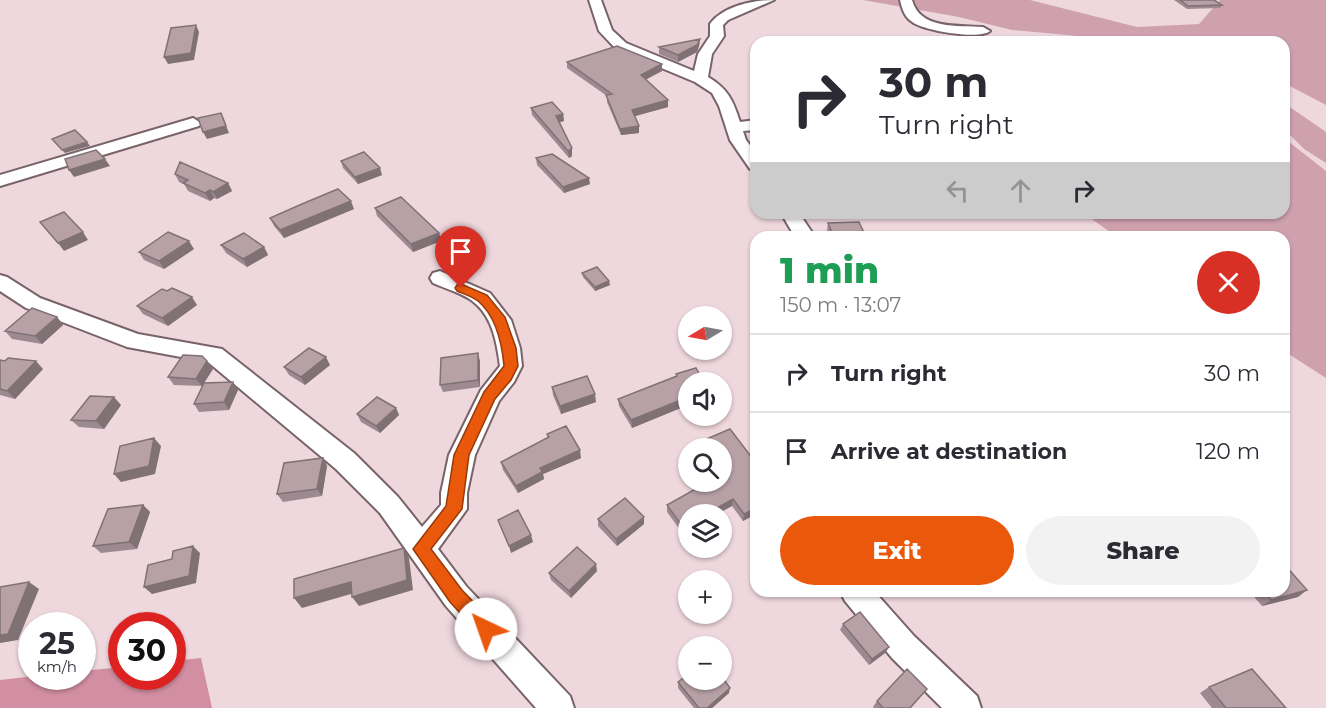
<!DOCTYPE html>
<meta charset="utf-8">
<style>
:root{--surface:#fff;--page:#f2f2f3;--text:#2b2b33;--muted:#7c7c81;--line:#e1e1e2;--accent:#ea580c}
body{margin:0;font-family:Montserrat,sans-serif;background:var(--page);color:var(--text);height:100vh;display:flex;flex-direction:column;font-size:22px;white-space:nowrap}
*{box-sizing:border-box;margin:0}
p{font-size:20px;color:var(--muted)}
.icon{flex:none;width:33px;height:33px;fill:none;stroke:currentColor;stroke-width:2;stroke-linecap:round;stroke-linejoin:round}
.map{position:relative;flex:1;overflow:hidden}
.side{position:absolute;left:750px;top:231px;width:540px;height:366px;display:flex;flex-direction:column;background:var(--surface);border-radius:18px;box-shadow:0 2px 4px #0004}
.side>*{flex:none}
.banner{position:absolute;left:750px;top:36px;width:540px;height:183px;border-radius:18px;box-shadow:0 2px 4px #0004;background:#fff;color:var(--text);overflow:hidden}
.needle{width:39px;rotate:260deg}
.buttons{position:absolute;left:678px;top:306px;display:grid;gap:12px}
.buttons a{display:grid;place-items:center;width:54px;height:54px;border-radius:50%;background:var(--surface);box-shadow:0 2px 4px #0004;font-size:30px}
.speed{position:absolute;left:18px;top:612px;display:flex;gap:12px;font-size:30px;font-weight:700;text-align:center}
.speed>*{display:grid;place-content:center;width:78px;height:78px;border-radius:50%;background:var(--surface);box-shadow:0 2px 4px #0004;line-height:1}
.speed small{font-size:15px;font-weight:400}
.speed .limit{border:9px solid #d22;background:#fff;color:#111}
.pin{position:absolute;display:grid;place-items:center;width:51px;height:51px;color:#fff;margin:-62px -26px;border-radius:50% 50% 50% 0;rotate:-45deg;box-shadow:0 0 6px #0007}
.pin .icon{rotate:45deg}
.me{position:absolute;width:66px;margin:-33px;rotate:318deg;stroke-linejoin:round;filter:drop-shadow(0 0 4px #0008)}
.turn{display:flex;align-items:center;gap:21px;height:126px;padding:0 30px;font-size:27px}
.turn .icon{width:78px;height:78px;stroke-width:2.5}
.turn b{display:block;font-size:42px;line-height:51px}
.lanes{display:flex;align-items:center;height:57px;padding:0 30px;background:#0003;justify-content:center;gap:30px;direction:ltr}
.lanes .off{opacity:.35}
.round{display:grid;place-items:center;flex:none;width:63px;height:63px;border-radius:32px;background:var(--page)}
.headline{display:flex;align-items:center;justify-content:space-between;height:102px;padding:0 30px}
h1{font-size:36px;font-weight:800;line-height:45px;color:#1e9e55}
.cta{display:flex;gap:12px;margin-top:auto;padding:12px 30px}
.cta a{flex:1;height:69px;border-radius:36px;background:var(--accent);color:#fff;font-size:24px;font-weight:800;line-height:69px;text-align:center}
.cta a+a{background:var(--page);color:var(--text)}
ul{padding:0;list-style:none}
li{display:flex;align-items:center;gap:18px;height:78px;padding:0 30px;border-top:2px solid var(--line)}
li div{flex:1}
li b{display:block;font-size:22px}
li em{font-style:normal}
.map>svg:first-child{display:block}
.green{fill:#cfa1ae}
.forest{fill:#d28ea2}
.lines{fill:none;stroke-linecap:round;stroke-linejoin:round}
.minor-casing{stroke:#776368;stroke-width:4}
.minor{fill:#fff;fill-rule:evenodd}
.wall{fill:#9d8a90}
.shaded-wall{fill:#807175}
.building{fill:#b7a1a7;stroke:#807175;stroke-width:1.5}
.route{fill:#ea580c;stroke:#983908;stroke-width:1.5}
</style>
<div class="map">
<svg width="1326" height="708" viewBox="0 0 1326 708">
<rect width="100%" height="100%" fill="#eed7dd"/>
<path class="green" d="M 863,0 L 1030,0 L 1137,27 L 1199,24 L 1220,0 L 1326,0 L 1326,105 L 1284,83 L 1284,42 L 1105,42 L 1099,38 L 1012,30 L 959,17 Z
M 1284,103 L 1326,132 L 1326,163 L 1304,149 L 1284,129 Z
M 1284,138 L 1326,171 L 1326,378 L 1284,351 L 1284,237 L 1117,237 L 1093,220 L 1091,213 L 1284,213 Z"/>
<path class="forest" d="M 201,658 L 212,708 L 0,708 L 0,680 L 35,676 L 82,676 L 83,671 L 121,667 L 122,676 L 172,676 L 173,661 Z"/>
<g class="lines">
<g class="minor-casing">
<path id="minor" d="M 589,0 L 601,0 L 612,30 L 626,43 L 694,71 L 698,54 L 710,36 L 710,24 C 723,6 753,0 774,0 L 728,20 L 723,25 L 724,36 L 712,54 L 708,77 C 728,89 733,100 740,122 L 756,120 L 756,130 L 743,131 L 746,140 L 756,153 L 756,170 L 750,169 L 730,140 L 719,106 L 712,93 L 695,82 L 616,49 L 599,31 Z
M 900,0 L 912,0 C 920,30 958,25 983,27 L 990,31 C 980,40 922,31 911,21 C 904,16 902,8 900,0 Z
M 193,118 L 201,123 L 199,126 L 0,186 L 0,175 Z
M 781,213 L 799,213 L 815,237 L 795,237 Z
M 440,271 L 490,293 L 511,320 L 520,348 L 522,366 L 514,382 L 499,401 L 475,455 L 467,493 L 467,509 L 438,549 L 466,586 L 570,696 L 574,708 L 536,708 L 446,606 L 380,513 L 336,469 L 208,362 L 127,347 L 26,308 L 0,291 L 0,275 L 7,277 L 40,298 L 138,334 L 222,349 L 354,453 L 398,497 L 422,527 L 441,505 L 441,493 L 449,455 L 481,390 L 500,366 C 497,344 493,319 476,304 C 466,294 446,289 433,283 L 430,278 L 433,273 Z
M 840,591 L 874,591 L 914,636 L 977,696 L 981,708 L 942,708 L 892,658 L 845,601 Z"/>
</g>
<use href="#minor" class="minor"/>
</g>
<path class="wall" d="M 1174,0 L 1214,0 L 1222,5 L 1220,8 L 1187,9 Z
M 700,39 L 699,46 L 697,52 L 678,62 L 659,54 L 659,47 Z
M 567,62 L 662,71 L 645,80 L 668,100 L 668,107 L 634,116 L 639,126 L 639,133 L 621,135 L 607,102 L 607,96 L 567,68 Z
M 531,108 L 563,114 L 564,121 L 560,122 L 572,148 L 572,156 L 569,158 L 532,115 Z
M 536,158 L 590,184 L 564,193 L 537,165 Z
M 341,161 L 382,175 L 358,184 L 343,168 Z
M 175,174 L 228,183 L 232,191 L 217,199 L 214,198 L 210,201 L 188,191 L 184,184 L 179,182 Z
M 375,208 L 439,233 L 441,241 L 413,252 L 377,216 Z
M 354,209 L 284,238 L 274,226 L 270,218 Z
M 828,223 L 866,237 L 829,237 L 827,231 Z
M 221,245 L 264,247 L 268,255 L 247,267 L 226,253 Z
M 194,249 L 164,269 L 144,260 L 139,252 Z
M 582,273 L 610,285 L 595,291 L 583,277 Z
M 197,305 L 168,326 L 143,314 L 137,306 Z
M 57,317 L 63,325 L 42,344 L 12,339 L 5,331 Z
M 0,360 L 43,369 L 15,399 L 0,395 Z
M 207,361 L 213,369 L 204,383 L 238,390 L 229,410 L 199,412 L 194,404 L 202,386 L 174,385 L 168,377 Z
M 480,361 L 480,387 L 443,392 L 440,385 Z
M 330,365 L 305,385 L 289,375 L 284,367 Z
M 676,374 L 688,382 L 688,407 L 688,405 L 632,428 L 619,406 L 618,399 L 676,376 Z
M 552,387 L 596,402 L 561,414 L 553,395 Z
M 121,405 L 104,429 L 79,427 L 71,420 Z
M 396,408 L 399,415 L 380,433 L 361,422 L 357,414 Z
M 730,429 L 756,463 L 756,514 L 743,521 L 732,506 L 717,514 L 688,514 L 688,541 L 667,512 L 667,505 L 708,482 L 722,482 L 722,448 L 697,448 L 697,443 Z
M 547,434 L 581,458 L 543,474 L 544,479 L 518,493 L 503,470 L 501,462 L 548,438 Z
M 323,458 L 327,466 L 322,496 L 283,502 L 277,494 Z
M 143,505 L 150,512 L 137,549 L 101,553 L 93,546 Z
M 598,519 L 644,524 L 617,546 L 598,526 Z
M 597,571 L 571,598 L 551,580 L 549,573 Z
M 1249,591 L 1284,591 L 1298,597 L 1262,606 Z
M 843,624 L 889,647 L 885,653 L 869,665 L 840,630 Z
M 678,682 L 729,693 L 712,708 L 694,708 L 678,688 Z
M 1209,687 L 1286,708 L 1212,708 L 1200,693 Z
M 927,689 L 910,708 L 874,708 L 873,707 L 877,701 Z"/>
<path class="shaded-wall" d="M 196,25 L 199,32 L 194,60 L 168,64 L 164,57 Z
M 700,39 L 699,46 L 697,52 L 678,62 L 678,55 Z
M 662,64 L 662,71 L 641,82 L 641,75 Z
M 668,100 L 668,107 L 632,117 L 632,110 Z
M 221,113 L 229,133 L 207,139 L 203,132 Z
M 563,114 L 564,121 L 557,123 L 556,116 Z
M 639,126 L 639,133 L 621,135 L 620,129 Z
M 87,142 L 90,146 L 65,153 L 62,150 Z
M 572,148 L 572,156 L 569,158 L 568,151 Z
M 105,159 L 110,166 L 74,177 L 69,170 Z
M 380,168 L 382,175 L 358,184 L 355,177 Z
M 589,178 L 590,184 L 564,193 L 563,187 Z
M 228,183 L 232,191 L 217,199 L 213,192 Z
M 210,190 L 214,198 L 210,201 L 205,193 Z
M 351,201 L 354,209 L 284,238 L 280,230 Z
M 83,232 L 88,240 L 64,251 L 58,243 Z
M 439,233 L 441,241 L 413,252 L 411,244 Z
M 189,241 L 194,249 L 164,269 L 159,261 Z
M 264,247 L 268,255 L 247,267 L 243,259 Z
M 609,281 L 610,285 L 595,291 L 595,287 Z
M 192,297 L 197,305 L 168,326 L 162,318 Z
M 57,317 L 63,325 L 42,344 L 35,336 Z
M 478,353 L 480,361 L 480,387 L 478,380 Z
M 326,357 L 330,365 L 305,385 L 301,377 Z
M 36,361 L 43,369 L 15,399 L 7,391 Z
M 207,361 L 213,369 L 202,386 L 196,379 Z
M 233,382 L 238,390 L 229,410 L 224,402 Z
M 595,394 L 596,402 L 561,414 L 560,406 Z
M 114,397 L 121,405 L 104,429 L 96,421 Z
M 688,397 L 688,405 L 632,428 L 631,420 Z
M 396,408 L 399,415 L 380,433 L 376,426 Z
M 154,438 L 161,446 L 155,474 L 121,482 L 114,474 Z
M 580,450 L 581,458 L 543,474 L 544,479 L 518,493 L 516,486 L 540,468 Z
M 323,458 L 327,466 L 322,496 L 317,489 Z
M 733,499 L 732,506 L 717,514 L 706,514 Z
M 143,505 L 150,512 L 137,549 L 129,542 Z
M 756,508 L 756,514 L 743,521 L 744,514 Z
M 644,517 L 644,524 L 617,546 L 616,539 Z
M 531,535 L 533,542 L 511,553 L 509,546 Z
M 193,546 L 200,553 L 196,583 L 152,594 L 144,587 Z
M 404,548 L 409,558 L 413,590 L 359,606 L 352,597 Z
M 697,548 L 703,548 L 696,552 Z
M 596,564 L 597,571 L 571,598 L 569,591 Z
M 29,582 L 39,589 L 18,640 L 0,643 L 0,635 Z
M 351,582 L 358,592 L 302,608 L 294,598 Z
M 1307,590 L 1298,597 L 1262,606 L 1271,600 Z
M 889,647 L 885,653 L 869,665 L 872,659 Z
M 730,688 L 729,693 L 712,708 L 707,708 Z"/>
<path class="building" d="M 1180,0 L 1214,0 L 1222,5 L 1188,6 Z
M 196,25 L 191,53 L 164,57 L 171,28 Z
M 700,39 L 697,45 L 678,55 L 659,47 Z
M 617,46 L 662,64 L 641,75 L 668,100 L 632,110 L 639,126 L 620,129 L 606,95 L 612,94 L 567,62 Z
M 552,102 L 563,114 L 556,116 L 572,148 L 568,151 L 531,108 Z
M 221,113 L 226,126 L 203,132 L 198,118 Z
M 75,130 L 87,142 L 62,150 L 52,139 Z
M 96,150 L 105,159 L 69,170 L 65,159 Z
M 364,152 L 380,168 L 355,177 L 341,161 Z
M 552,154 L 589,178 L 563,187 L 536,158 Z
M 180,162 L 228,183 L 213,192 L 210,190 L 205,193 L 183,183 L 188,180 L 175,174 Z
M 338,189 L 351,201 L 280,230 L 270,218 L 302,204 Z
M 401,197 L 439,233 L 411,244 L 375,208 Z
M 64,212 L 83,232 L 58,243 L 40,222 Z
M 859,222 L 866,237 L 834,237 L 828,223 Z
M 168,232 L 189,241 L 159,261 L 139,252 Z
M 993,232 L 998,237 L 972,236 Z
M 244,233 L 264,247 L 243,259 L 221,245 Z
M 597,267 L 609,281 L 595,287 L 582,273 Z
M 172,288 L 192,297 L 162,318 L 137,306 L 162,289 L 167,291 Z
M 32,308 L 57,317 L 35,336 L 5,331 Z
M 309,348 L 326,357 L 301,377 L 284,367 Z
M 478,353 L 478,380 L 440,385 L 441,358 Z
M 183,355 L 202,356 L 207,361 L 196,379 L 168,377 Z
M 8,358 L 36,361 L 7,391 L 0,389 L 0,360 L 5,361 Z
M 696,368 L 704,382 L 688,382 L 688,398 L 688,397 L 631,420 L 618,399 L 677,376 L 676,374 Z
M 587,376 L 595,394 L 560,406 L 552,387 Z
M 233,382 L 224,402 L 194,404 L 204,383 Z
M 90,396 L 114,397 L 96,421 L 71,420 Z
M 377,397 L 396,408 L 376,426 L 357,414 Z
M 566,426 L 580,450 L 540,468 L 542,472 L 516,486 L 501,462 L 549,437 L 547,434 Z
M 730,429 L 756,463 L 756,508 L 744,514 L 733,499 L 706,514 L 688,514 L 688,534 L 667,505 L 708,482 L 722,482 L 722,448 L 701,448 L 697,443 Z
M 154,438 L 149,466 L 114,474 L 120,446 Z
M 323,458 L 317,489 L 277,494 L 284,463 Z
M 625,498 L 644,517 L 616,539 L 598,519 Z
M 143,505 L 129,542 L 93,546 L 108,509 Z
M 518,510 L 531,535 L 509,546 L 498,520 Z
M 193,546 L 189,576 L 144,587 L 148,565 L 172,559 L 173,551 Z
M 577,547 L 596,564 L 569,591 L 549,573 Z
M 404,548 L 407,580 L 352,597 L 351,582 L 294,598 L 294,579 Z
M 1284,564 L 1307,590 L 1271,600 L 1264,591 L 1284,591 Z
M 29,582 L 8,634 L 0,635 L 0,587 Z
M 860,612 L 889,647 L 872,659 L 843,624 Z
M 907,669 L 927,689 L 910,708 L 883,708 L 877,701 Z
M 1252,669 L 1286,708 L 1226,708 L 1209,687 Z
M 688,674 L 688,680 L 722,680 L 722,677 L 730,688 L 707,708 L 699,708 L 678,682 Z"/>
<path class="route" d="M 461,284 L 487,295 L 505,317 L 516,348 L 518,366 L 511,380 L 495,399 L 469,455 L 462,509 L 431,549 L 462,590 L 493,622 L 495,629 L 493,635 L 486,638 L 480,635 L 450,602 L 413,549 L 446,506 L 454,455 L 484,392 L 504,366 C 502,344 497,317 478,301 C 473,297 464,294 457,291 L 455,288 L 457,285 Z"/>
</svg>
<div class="buttons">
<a><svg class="needle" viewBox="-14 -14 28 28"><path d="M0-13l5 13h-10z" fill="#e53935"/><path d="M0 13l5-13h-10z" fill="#7c7c81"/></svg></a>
<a><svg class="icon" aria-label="sound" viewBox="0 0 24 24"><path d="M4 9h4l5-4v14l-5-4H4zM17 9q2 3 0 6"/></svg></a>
<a><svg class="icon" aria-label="search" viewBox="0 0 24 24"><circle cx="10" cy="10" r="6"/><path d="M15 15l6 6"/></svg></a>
<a><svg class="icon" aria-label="layers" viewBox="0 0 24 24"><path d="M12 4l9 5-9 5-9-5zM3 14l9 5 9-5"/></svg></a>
<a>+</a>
<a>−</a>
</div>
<div class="speed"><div>25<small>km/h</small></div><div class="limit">30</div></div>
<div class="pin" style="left:461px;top:288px;background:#d93025"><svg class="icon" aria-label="arrive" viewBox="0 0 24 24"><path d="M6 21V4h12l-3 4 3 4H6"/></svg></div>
<svg class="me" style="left:486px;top:629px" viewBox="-20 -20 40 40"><circle r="19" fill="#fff"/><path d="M0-13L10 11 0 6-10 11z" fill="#ea580c"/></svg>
<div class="banner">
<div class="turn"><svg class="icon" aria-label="right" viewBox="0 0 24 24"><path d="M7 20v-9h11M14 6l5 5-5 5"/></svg><div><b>30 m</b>Turn right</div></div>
<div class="lanes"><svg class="icon off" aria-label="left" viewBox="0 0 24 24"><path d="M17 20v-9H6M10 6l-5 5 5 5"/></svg><svg class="icon off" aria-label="ahead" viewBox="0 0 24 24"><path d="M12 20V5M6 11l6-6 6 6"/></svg><svg class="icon" aria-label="right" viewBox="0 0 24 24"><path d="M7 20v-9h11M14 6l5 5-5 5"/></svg></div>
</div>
<section class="side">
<div class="headline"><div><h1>1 min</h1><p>150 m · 13:07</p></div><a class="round" style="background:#d93025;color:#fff"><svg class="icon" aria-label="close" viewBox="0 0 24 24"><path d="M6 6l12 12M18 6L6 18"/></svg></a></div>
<ul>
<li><svg class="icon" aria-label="right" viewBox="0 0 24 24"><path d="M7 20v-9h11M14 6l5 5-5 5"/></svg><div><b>Turn right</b></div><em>30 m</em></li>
<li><svg class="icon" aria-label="arrive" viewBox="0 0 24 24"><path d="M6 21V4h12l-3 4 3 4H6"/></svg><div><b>Arrive at destination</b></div><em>120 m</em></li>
</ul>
<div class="cta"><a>Exit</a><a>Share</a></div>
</section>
</div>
